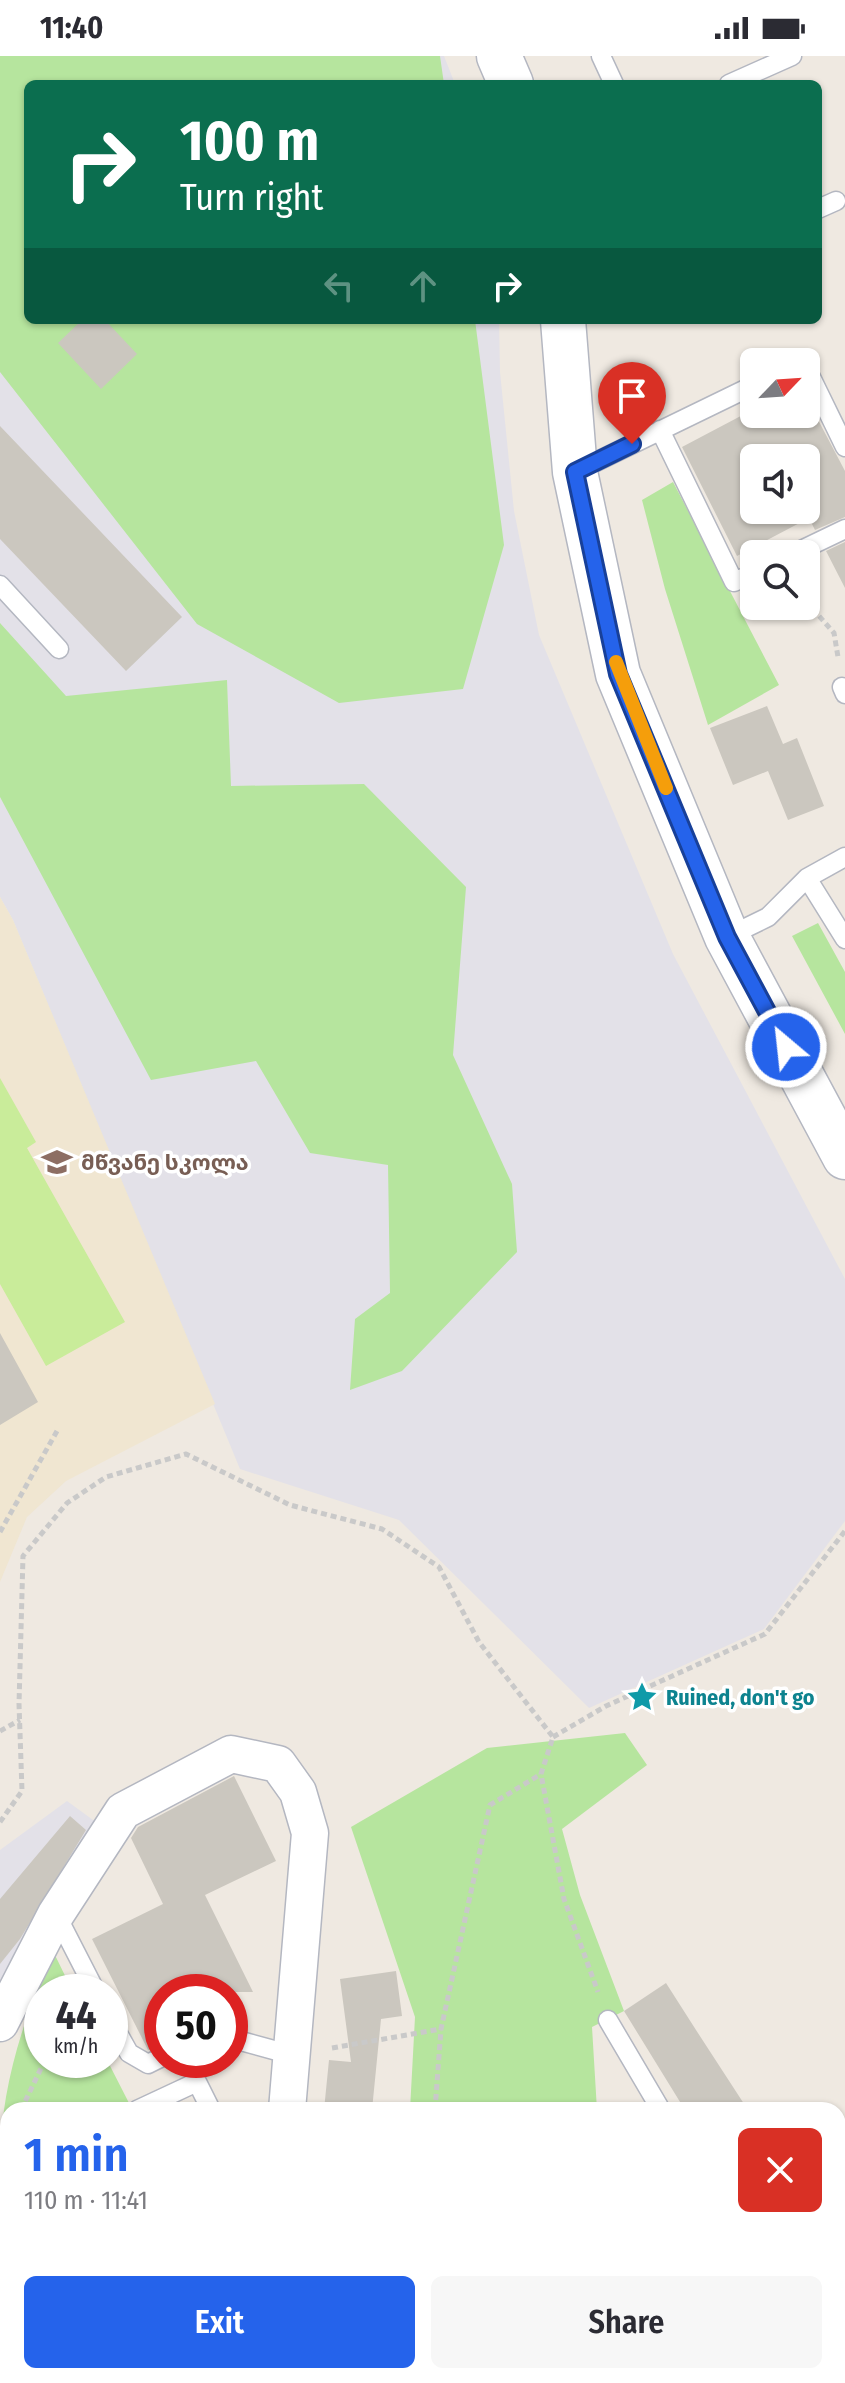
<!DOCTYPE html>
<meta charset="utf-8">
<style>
:root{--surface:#fff;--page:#f7f7f7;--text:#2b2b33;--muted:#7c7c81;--accent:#2563eb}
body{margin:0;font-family:"Fira Sans Condensed","Noto Sans Georgian",sans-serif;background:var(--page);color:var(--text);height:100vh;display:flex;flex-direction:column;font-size:30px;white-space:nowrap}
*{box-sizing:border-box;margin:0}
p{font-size:26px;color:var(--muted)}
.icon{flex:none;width:44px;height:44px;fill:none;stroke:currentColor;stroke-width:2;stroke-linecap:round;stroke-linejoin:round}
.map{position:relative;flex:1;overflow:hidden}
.details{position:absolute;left:0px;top:2046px;width:846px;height:282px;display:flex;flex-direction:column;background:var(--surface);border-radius:24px 24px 0 0;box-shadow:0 2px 6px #0004}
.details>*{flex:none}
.top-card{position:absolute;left:24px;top:24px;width:798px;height:244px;border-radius:12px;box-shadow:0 2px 6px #0004;background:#0b6e4f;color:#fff;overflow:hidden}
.needle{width:52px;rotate:65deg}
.buttons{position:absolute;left:740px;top:292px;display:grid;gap:16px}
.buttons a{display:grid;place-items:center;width:80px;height:80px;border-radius:12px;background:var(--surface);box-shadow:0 2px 6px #0004;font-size:40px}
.speed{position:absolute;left:24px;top:1918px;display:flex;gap:16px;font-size:40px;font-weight:700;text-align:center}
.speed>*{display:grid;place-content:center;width:104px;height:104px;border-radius:50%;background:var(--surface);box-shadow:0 2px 6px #0004;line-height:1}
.speed small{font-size:20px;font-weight:400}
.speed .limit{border:12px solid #d22;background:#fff;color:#111}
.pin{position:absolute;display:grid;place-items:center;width:68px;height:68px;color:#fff;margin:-82px -34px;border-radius:50% 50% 50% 0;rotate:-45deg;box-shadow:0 0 8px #0007}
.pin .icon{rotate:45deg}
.me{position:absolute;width:88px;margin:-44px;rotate:332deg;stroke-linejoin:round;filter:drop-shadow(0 0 6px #0008)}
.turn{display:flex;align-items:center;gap:28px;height:168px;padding:0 24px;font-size:36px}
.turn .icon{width:104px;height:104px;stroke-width:2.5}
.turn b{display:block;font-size:56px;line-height:68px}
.lanes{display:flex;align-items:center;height:76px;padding:0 24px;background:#0003;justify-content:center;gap:40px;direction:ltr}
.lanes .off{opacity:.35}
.round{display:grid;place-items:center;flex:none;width:84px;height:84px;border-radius:12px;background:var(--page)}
.summary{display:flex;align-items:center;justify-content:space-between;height:136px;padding:0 24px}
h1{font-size:48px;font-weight:600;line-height:60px;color:var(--accent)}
.primary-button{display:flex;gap:16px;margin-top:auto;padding:16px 24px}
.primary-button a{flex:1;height:92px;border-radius:12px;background:var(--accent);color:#fff;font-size:32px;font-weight:600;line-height:92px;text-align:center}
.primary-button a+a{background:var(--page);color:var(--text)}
.status{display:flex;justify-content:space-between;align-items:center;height:56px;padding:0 40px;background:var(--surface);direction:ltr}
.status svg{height:22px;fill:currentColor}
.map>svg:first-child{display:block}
.industrial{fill:#e3e1e8}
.education{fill:#f0e6d1}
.green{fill:#b6e59e}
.pitch{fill:#c9ec9a}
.building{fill:#cbc7bf;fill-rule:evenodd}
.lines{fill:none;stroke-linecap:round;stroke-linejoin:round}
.service-casing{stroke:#b4b7c1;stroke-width:21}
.minor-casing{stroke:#b4b7c1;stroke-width:39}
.secondary-casing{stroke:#b4b7c1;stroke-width:47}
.path{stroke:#c9c9c9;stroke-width:5;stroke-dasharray:6 4;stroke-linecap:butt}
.service{stroke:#fff;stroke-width:18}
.minor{stroke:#fff;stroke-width:36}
.secondary{stroke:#fff;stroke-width:44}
.route-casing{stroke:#184099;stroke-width:20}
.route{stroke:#2563eb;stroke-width:14}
.slow{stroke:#f59e0b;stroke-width:14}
.labels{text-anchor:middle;stroke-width:7;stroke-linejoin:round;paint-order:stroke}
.education-label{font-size:22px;font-weight:bold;fill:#785e54;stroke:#fff;text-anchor:start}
.culture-label{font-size:22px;font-weight:bold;fill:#0d838f;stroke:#fff;text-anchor:start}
</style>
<div class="status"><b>11:40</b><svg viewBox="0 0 49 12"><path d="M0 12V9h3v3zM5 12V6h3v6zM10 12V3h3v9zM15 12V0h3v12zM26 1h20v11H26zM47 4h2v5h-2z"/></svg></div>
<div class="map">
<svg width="845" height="2327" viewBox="0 0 845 2327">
<rect width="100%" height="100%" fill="#efe9e1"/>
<path class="industrial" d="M 0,0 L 444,0 L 455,28 L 28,28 L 28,264 L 499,264 L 500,316 L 514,455 L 539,579 L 673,898 L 845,1223 L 845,1465 L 764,1573 L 589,1652 L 399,1464 L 240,1413 L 13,864 L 0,841 Z
M 67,1745 L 104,1772 L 0,1945 L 0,1794 Z
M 0,2253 L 8,2291 L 8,2320 L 14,2320 L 16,2327 L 0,2327 Z"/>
<path class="education" d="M 0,841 L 13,864 L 215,1348 L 66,1425 L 27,1461 L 0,1526 Z"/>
<path class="green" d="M 0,0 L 440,0 L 444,28 L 28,28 L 28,264 L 475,264 L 504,489 L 463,633 L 339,647 L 197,568 L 0,316 Z
M 673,426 L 779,629 L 708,669 L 665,533 L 642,444 Z
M 0,567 L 66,640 L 227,624 L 231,730 L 364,728 L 466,831 L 453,999 L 512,1128 L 517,1196 L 402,1315 L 350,1334 L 355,1263 L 390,1237 L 388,1109 L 310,1097 L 256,1005 L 151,1024 L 0,741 Z
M 818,867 L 845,916 L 845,978 L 792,880 Z
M 625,1677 L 647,1709 L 562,1773 L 580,1839 L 624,1955 L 592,1971 L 597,2054 L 410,2054 L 415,1961 L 351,1771 L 487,1692 Z
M 52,1893 L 73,1936 L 42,1936 L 42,2004 L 107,2004 L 129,2047 L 115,2054 L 8,2054 L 8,2107 L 0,2111 C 0,2030 23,1968 52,1893 Z"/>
<path class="pitch" d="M 0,1022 L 36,1086 L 27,1092 L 125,1266 L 46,1310 L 0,1228 Z"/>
<path class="building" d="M 82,264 L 105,264 L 137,298 L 101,333 L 58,287 Z
M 806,341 L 845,415 L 845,461 L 815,474 L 809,462 L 737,500 L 682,391 L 754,353 L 754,358 L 806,358 ZM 754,402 L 806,402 L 806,454 L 754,454 Z
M 0,370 L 182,561 L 126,615 L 0,483 Z
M 845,486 L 845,532 L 826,495 Z
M 767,650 L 783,688 L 797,682 L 824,750 L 788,764 L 768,715 L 733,729 L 710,672 Z
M 0,1277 L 38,1346 L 0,1369 Z
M 234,1720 L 276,1805 L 205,1839 L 253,1936 L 162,1936 L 162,1989 L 148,1994 L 92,1883 L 163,1848 L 131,1782 L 138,1771 Z
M 70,1760 L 86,1774 L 20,1883 L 0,1908 L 0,1843 Z
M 396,1915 L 402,1960 L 381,1963 L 372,2054 L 324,2054 L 329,2004 L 351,2006 L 340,1923 Z
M 666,1927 L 696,1974 L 748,2054 L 685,2054 L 624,1955 Z"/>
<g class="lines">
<g class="service-casing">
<path id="service" d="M 601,0 L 614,28
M 729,28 L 792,0
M 818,153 L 836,145
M 806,311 L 845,391
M 660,374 L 734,526 L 754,517
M 575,416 L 754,329
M 793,498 L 845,473
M 0,529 L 59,593
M 842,631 L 845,638
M 807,822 L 845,883
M 727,881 L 768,861 L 807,822 L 845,801
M 56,1858 L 96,1936
M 110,1963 L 129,1997 L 148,2008 L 162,2001
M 608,1964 L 661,2054
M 230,1982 L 292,1999
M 137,2054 L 197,2026 L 211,2054
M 0,2119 L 8,2115
M 414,2320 L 415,2327
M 524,2327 L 526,2320"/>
</g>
<g class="minor-casing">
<path id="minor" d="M 0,1967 L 56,1858 L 123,1755 L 231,1698 L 278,1708 L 298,1736 L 310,1777 L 287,2054
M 0,2196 L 8,2224
M 26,2320 L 27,2327
M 254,2327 L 256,2320"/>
</g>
<g class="secondary-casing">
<path id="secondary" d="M 499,0 L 511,28
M 563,264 L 575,416 L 618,618 L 727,881 L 845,1101"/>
</g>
<path class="path" d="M 806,545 L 834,577 L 838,601
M 0,1476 L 57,1375
M 0,1675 L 20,1664
M 553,1681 L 606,1650 L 765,1578 L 845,1475
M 0,1766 L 22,1735 L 19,1648 L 23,1500 L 67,1447 L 106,1421 L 186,1398 L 290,1449 L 382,1473 L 439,1511 L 479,1586 L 553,1681 L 541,1718 L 564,1843 L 598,1936
M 332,1992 L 441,1973
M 21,2054 L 45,2004
M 435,2054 L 441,1973 L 490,1749 L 541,1718"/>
<use href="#service" class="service"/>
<use href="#minor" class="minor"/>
<use href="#secondary" class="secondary"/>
</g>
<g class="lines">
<g class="route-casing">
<path id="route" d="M 632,388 L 575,416 L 618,618 L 727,881 L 786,991"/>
</g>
<use href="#route" class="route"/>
<path class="slow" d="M 616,606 L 666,732"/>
</g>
<defs>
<g id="school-bare" transform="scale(2.4)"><path d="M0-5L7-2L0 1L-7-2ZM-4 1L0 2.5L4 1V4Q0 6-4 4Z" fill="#8d6e63" stroke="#fff" stroke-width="2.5" paint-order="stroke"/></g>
<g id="sight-bare" transform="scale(2.4)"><path d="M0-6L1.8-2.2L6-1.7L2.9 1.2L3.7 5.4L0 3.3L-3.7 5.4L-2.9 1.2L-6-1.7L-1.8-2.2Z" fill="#0f9aa8" stroke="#fff" stroke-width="2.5" paint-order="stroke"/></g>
</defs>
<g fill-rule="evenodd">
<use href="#school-bare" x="57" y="1106"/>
<use href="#sight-bare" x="642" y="1641"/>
</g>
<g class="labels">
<g class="education-label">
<text x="81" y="1114">მწვანე სკოლა</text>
</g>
<g class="culture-label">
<text x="666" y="1649">Ruined, don't go</text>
</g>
</g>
</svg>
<div class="buttons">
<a><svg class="needle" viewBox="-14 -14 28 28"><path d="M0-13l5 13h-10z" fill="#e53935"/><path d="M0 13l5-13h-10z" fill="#7c7c81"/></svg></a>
<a><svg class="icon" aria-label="sound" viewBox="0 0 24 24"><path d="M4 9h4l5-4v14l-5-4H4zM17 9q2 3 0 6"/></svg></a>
<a><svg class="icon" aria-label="search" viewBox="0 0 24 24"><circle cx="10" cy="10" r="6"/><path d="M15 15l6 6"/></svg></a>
</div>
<div class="speed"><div>44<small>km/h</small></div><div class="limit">50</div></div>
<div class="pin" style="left:632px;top:388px;background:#d93025"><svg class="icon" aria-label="arrive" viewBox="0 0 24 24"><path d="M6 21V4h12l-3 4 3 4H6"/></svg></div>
<svg class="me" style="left:786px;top:991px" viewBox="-20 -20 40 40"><circle r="17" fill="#2563eb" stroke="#fff" stroke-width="3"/><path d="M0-11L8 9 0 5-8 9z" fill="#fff"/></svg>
<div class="top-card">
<div class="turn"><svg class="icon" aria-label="right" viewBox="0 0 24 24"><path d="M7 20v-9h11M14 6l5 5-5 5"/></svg><div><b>100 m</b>Turn right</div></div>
<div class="lanes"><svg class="icon off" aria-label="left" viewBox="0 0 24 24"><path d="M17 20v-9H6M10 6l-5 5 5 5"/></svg><svg class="icon off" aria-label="ahead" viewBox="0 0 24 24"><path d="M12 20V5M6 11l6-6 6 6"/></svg><svg class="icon" aria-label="right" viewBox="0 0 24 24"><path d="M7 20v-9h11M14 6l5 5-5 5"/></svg></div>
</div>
<section class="details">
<div class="summary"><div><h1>1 min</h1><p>110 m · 11:41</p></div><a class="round" style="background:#d93025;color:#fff"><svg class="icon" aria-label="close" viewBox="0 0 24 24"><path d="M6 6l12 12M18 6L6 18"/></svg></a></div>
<div class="primary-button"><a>Exit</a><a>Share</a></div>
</section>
</div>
